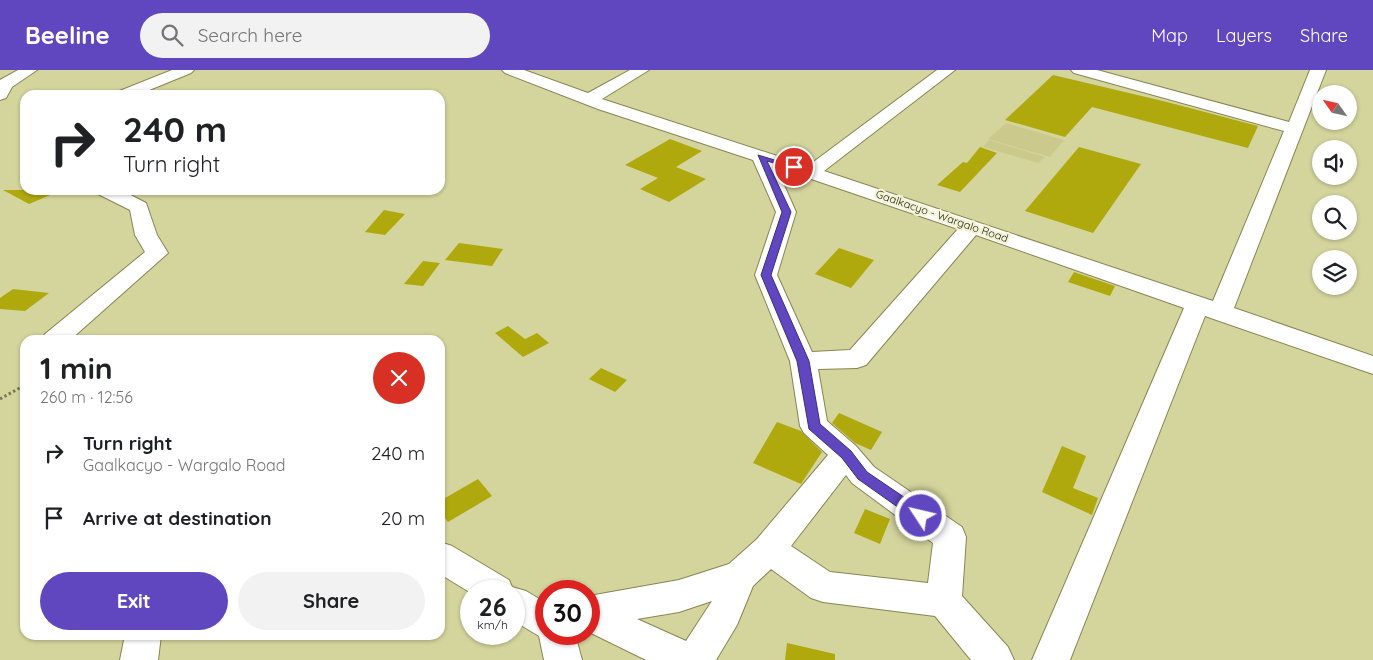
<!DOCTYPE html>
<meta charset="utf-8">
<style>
:root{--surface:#fff;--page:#f2f2f2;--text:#202124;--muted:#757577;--accent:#6047c0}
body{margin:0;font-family:Quicksand,sans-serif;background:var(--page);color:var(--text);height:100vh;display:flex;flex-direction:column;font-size:19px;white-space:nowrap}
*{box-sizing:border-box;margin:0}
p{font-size:16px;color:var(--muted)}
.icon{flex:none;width:28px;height:28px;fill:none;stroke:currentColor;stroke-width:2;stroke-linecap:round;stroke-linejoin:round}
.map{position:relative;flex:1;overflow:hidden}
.panel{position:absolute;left:20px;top:265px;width:425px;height:305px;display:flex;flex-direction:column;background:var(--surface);border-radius:15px;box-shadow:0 1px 4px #0004}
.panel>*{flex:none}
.hud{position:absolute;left:20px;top:20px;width:425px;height:105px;border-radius:15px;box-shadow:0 1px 4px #0004;background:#fff;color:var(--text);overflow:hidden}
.needle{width:32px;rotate:304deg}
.tools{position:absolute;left:1312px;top:15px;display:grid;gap:10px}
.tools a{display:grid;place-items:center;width:45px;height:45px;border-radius:50%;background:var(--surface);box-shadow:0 1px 4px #0004;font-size:25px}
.speed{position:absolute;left:460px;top:510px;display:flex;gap:10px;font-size:25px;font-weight:700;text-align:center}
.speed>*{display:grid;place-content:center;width:65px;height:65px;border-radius:50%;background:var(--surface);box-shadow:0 1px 4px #0004;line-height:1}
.speed small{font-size:12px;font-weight:400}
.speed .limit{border:8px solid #d22;background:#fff;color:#111}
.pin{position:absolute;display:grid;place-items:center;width:42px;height:42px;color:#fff;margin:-21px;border:2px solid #fff;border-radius:50%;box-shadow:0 1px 5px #0007}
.me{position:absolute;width:55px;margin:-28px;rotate:305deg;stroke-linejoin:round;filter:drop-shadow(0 0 4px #0008)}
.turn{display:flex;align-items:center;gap:18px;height:105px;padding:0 20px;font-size:22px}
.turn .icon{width:65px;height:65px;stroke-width:2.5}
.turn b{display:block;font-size:35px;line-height:42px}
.round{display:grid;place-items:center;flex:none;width:52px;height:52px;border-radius:26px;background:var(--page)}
.headline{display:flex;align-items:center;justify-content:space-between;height:85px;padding:0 20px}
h1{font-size:30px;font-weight:700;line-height:38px}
.action{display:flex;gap:10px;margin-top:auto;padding:10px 20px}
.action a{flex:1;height:58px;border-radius:30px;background:var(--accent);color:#fff;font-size:20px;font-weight:700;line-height:58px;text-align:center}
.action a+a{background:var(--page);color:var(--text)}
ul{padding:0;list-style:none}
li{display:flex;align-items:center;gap:15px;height:65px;padding:0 20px}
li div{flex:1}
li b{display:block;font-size:19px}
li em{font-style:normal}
header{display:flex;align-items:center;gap:30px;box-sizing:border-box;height:70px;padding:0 25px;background:var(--accent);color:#fff}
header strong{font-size:24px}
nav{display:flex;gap:28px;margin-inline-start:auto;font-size:18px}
.search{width:350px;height:45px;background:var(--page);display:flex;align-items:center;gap:12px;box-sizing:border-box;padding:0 18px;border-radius:28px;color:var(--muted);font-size:19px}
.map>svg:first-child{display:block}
.built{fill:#cbca8c}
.building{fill:#afa90e}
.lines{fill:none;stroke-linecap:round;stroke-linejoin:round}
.minor-casing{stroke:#878652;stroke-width:2}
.path{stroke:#7b7b55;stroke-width:3;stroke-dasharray:2.5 2.5;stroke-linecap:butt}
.minor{fill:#fff;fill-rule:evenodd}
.route{fill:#6047c0;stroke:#3e2e7d}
.labels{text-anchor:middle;stroke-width:4.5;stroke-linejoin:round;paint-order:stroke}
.far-street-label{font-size:11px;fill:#2b2b15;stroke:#f3f3d7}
</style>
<header>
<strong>Beeline</strong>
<div class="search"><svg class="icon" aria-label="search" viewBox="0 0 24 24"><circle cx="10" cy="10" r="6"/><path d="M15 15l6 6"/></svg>Search here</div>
<nav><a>Map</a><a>Layers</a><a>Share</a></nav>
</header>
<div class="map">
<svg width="1373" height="590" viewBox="0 0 1373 590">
<rect width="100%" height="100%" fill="#d4d49d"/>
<path class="built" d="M 1006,53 L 1064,70 L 1050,87 L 988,69 Z
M 989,70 L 1045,87 L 1038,93 L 983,77 Z"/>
<path class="building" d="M 1053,5 L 1167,32 L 1258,56 L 1248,78 L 1092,37 L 1065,67 L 1005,50 Z
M 670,69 L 702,81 L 676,97 L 706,109 L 669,132 L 640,119 L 658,108 L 625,95 Z
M 980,77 L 997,83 L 960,122 L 937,115 L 963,92 L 967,93 Z
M 1079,77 L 1141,94 L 1093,163 L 1025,141 Z
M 3,120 L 62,120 L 29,134 Z
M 384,140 L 405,144 L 385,165 L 365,162 Z
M 459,173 L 503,179 L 492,196 L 445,190 Z
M 839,178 L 874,190 L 851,218 L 815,204 Z
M 423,191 L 440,193 L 423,216 L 404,214 Z
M 1074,202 L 1115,216 L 1110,226 L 1068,212 Z
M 13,219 L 49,223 L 25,241 L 0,239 L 0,228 Z
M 508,256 L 525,269 L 537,263 L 549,273 L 523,287 L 495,263 Z
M 601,298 L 627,310 L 615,322 L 589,309 Z
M 839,343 L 882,362 L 871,380 L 855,373 L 832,353 Z
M 777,352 L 801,361 L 822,382 L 801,414 L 753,393 Z
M 1062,376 L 1086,386 L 1073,418 L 1098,428 L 1092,445 L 1042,422 Z
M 478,409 L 492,426 L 448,452 L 440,442 L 440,431 Z
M 865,439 L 890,449 L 880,474 L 854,463 Z
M 787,573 L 835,584 L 835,590 L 785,590 Z"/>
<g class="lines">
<g class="minor-casing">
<path id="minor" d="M 18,0 L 37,0 L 12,17 L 6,28 L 0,30 L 0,10 Z
M 172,0 L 194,0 L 191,3 L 137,25 L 115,25 L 117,22 Z
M 502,0 L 524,0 L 588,23 L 630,0 L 649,0 L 602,29 L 808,96 L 937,0 L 955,0 L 824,101 L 1213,231 L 1284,61 L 1074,3 L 1071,0 L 1097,0 L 1289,52 L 1310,0 L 1326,0 L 1234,238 L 1373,286 L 1373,304 L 1205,246 L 1070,590 L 1032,590 L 1184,238 L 976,165 L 866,295 L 857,298 L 818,299 L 827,351 L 856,376 L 874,397 L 962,457 L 966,467 L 962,526 L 1008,577 L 1014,590 L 971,590 L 935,546 L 823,532 L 811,528 L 771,499 L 753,516 L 737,555 L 716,590 L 646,590 L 589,562 L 589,526 L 679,510 L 729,494 L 757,469 L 828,385 L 804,363 L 800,356 L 790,291 L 755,205 L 776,142 L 753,90 L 598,39 L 505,3 ZM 776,97 L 958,159 L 850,280 L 812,282 L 777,205 L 796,142 ZM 846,405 L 852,413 L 933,473 L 928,513 L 830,502 L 791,476 ZM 712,531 L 686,571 L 637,549 L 679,542 Z
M 95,120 L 121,120 L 146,133 L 157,165 L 168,183 L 70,270 L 41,270 L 45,264 L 145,182 L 135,165 L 130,140 L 98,124 Z
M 440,472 L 452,476 L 509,510 L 512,517 L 526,521 L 546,533 L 546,564 L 575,564 L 582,590 L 544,590 L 539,566 L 514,551 L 514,521 L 471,521 L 471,523 L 440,504 Z
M 125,565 L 161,565 L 158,590 L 120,590 Z"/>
</g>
<path class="path" d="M 0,329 L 25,315"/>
<use href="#minor" class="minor"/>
</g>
<path class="route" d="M 758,85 L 798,97 L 794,99 L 767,91 L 791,142 L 771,205 L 809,291 L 820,354 L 851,381 L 867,402 L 926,442 L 928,446 L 926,450 L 916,450 L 858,409 L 842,388 L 809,359 L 797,291 L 761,205 L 782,142 Z"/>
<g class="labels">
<g class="far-street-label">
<text transform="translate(942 146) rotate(19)" y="4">Gaalkacyo - Wargalo Road</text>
</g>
</g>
</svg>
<div class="tools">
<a><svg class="needle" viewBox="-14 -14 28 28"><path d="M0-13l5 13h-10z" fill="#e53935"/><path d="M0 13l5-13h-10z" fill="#757577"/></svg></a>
<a><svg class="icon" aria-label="sound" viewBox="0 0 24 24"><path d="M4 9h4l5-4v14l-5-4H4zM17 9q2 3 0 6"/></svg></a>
<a><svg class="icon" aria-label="search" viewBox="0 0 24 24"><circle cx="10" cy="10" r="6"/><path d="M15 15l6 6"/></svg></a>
<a><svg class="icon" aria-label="layers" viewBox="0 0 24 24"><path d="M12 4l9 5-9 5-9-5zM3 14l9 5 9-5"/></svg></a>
</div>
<div class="speed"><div>26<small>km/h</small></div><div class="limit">30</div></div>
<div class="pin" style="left:794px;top:97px;background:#d93025"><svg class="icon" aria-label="arrive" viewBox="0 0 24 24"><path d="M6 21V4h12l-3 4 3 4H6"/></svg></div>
<svg class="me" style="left:921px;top:446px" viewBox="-20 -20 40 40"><circle r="17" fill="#6047c0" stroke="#fff" stroke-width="3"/><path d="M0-11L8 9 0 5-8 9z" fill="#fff"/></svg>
<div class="hud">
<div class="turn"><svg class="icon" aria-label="right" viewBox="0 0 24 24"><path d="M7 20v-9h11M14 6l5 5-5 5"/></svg><div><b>240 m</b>Turn right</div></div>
</div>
<section class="panel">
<div class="headline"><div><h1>1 min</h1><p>260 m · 12:56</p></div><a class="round" style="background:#d93025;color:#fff"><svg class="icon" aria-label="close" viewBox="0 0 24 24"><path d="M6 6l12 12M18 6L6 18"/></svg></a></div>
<ul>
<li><svg class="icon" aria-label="right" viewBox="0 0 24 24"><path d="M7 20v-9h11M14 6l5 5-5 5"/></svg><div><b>Turn right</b><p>Gaalkacyo - Wargalo Road</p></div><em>240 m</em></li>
<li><svg class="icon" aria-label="arrive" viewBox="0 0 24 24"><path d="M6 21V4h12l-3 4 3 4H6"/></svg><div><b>Arrive at destination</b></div><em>20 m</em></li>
</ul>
<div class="action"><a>Exit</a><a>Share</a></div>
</section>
</div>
